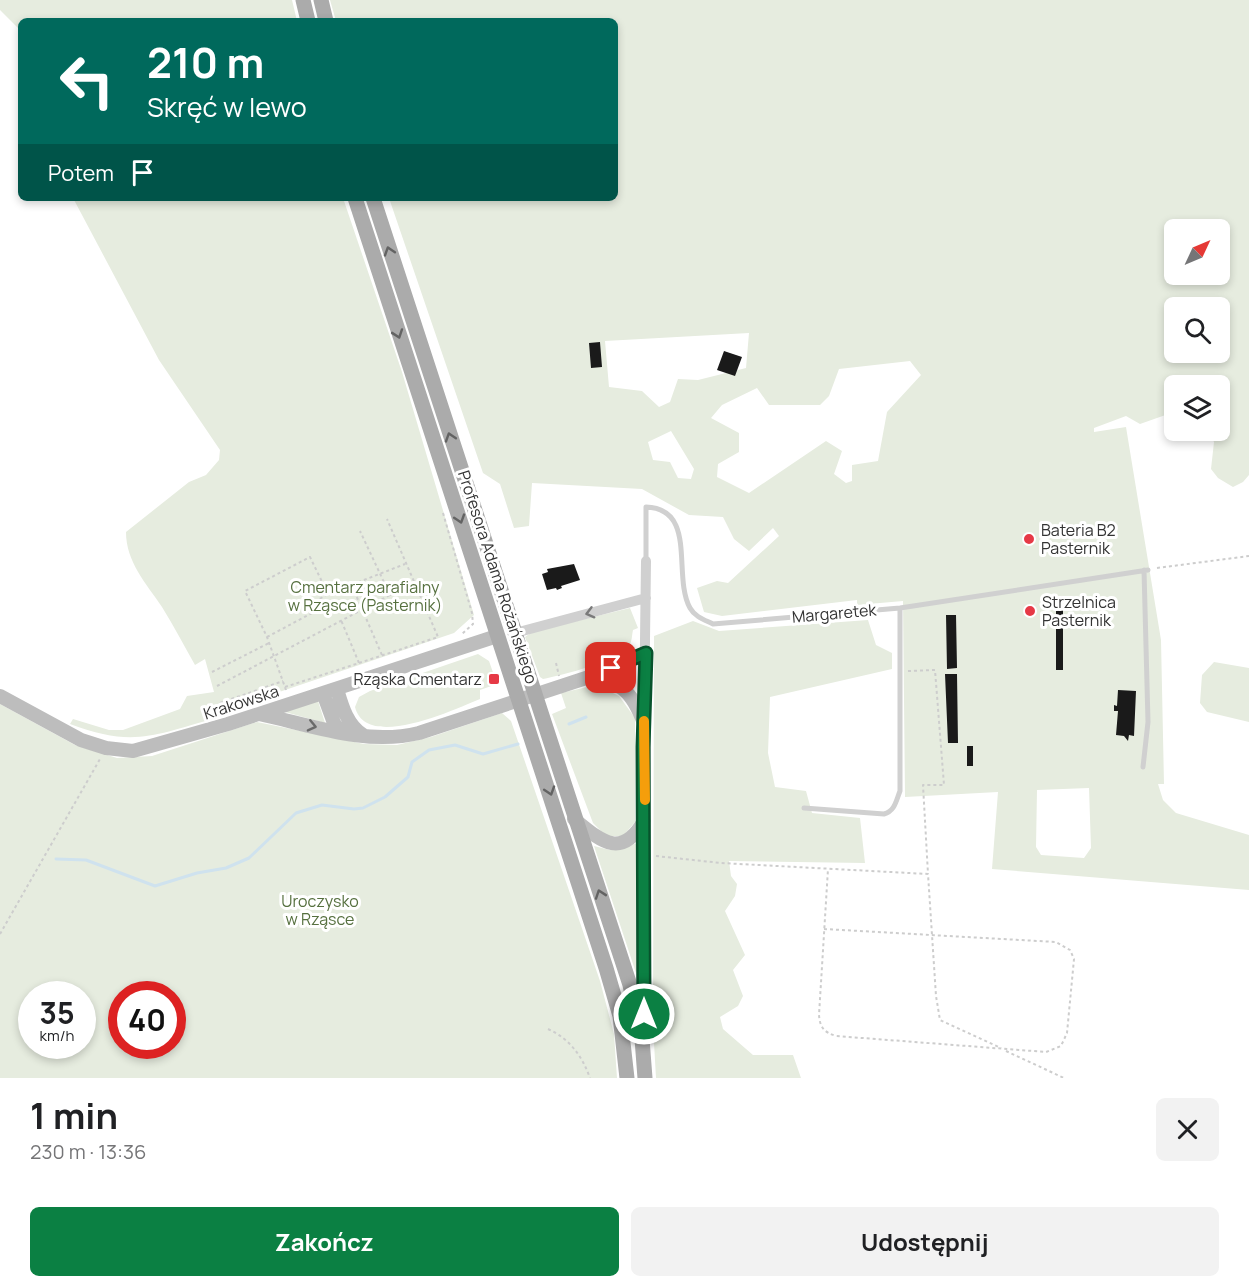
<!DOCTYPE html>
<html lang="pl">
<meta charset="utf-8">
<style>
:root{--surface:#fff;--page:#f2f2f2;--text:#202124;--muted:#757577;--accent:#0b8043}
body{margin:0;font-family:Manrope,sans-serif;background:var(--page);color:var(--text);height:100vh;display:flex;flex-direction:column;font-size:22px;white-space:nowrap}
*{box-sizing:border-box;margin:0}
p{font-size:20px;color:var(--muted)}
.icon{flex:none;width:33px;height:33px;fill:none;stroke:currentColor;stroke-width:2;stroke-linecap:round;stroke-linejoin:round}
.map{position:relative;height:1078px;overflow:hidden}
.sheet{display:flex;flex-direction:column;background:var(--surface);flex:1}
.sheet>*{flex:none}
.banner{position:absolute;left:18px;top:18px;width:600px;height:183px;border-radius:9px;box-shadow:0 3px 9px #0003;background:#00695c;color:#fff;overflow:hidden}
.needle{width:39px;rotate:46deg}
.controls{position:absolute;left:1164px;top:219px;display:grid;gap:12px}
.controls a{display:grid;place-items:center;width:66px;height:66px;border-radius:9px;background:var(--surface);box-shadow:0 3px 9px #0003;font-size:30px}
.speed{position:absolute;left:18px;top:981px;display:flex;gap:12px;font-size:30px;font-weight:700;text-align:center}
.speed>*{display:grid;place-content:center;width:78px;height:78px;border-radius:50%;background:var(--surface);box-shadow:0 3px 9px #0003;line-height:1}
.speed small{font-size:15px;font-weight:400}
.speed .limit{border:9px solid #d22;background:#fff;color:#111}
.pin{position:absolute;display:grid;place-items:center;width:51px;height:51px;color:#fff;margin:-26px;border-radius:12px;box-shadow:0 3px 9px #0006}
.me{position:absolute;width:66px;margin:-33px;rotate:0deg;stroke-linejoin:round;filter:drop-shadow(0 0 4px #0008)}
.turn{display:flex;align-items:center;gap:21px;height:126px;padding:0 30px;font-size:27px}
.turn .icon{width:78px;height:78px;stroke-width:2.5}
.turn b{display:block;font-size:42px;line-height:51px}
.then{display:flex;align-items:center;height:57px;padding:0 30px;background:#0003;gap:12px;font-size:22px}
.round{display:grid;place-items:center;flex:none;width:63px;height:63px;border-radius:9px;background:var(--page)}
.headline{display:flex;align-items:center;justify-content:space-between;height:102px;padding:0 30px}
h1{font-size:36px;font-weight:700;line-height:45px}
.action{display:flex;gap:12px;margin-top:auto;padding:12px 30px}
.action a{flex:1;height:69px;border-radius:9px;background:var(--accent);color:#fff;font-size:24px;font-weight:700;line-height:69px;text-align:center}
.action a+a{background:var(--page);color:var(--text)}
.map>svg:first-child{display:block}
.green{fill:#e6ecdf;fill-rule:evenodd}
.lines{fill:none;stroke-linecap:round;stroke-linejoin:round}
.stream{stroke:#cfe2ee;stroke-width:3}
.building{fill:#1a1a1a}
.path{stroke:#cdcdcd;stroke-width:2;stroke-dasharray:3 3;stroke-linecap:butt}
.lane{stroke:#d0d0d0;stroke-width:5}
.street{stroke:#d0d0d0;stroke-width:10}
.secondary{stroke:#bdbdbd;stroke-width:14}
.primary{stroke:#ababab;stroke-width:15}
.oneway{stroke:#636363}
.oneway2{stroke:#7a7a7a}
.oneway3{stroke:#6a6a6a}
.route-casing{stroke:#07532c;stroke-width:15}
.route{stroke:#0b8043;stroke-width:10}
.slow{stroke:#f59e0b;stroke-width:10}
.poi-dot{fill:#e63946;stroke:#fff;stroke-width:2}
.labels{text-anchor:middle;stroke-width:6;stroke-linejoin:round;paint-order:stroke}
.poi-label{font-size:16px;fill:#333;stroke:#fff;text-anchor:start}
.street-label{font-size:16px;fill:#333;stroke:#fff}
.park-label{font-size:16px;fill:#56703f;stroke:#fff}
</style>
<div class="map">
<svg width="1249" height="1078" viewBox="0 0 1249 1078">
<rect width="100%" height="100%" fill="#fff"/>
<path class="green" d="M 0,0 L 292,0 L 297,21 L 21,21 L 21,31 L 0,10 Z
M 330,0 L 1249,0 L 1249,475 L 1243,482 L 1233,487 L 1218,478 L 1211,469 L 1214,442 L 1208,431 L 1220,430 L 1220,386 L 1174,386 L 1174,412 L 1140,424 L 1126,416 L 1094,428 L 1094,432 L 1126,427 L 1161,640 L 1164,784 L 1158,784 L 1163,800 L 1176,813 L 1249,835 L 1249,890 L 992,869 L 998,792 L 905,797 L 903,601 L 857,605 L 857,600 L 722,616 L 704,612 L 697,588 L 717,581 L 728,583 L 779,536 L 773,528 L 749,551 L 734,539 L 723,517 L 689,515 L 642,489 L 532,483 L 529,526 L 514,528 L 500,484 L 483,473 L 389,198 L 615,198 L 615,21 L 336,21 ZM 1174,230 L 1220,230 L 1220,274 L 1174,274 ZM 1174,308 L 1220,308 L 1220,352 L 1174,352 ZM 749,333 L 746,368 L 698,380 L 678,379 L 670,402 L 659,407 L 642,391 L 609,387 L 605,341 ZM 910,361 L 921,375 L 887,412 L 878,461 L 852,465 L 852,481 L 846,483 L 834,474 L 842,451 L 826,441 L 749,493 L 717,477 L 718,464 L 739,452 L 739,433 L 711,418 L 722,405 L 757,388 L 769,405 L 820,405 L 829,396 L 839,369 ZM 671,431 L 694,469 L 691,479 L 678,478 L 670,462 L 653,460 L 648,442 ZM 1089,788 L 1091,848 L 1084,858 L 1041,855 L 1036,847 L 1037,790 Z
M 73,198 L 343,198 L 402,372 L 474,615 L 454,633 L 220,712 L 216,718 C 155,735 133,748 70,724 L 73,719 L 109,730 L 123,730 L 180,709 L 187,696 L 214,692 L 205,659 L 195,665 C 184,646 174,626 162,607 C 146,583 126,562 126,532 L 189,482 L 206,475 L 219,460 L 220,450 L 159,360 Z
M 630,608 L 638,628 L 633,630 C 632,634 632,641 630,644 C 621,661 562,675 543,679 L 540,677 L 525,637 L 532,632 Z
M 868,620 L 876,645 L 892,653 L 892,669 L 770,697 L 768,753 L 775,787 L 806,791 L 812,813 L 860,818 L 865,863 L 729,861 L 731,876 L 737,884 L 735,896 L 725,911 L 745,955 L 733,970 L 743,996 L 738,1006 L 720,1017 L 723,1029 L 753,1055 L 793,1055 L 801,1078 L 656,1078 L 653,1025 L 654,636 L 693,621 L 719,631 Z
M 478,654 L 489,661 L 497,684 L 480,690 L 480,699 C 453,710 366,751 355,707 L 359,697 L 370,691 Z
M 1214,662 L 1249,668 L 1249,722 L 1207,712 L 1200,703 L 1202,675 Z
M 596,685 L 619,696 L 635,718 L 635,822 L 623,836 L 606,836 L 593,823 L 552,714 L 566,708 L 561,693 Z
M 318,701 L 325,723 L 285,712 Z
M 0,704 L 75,745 L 117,758 L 152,756 L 257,722 L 364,744 L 397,745 L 431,737 L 502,713 L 511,721 L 600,981 L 614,1034 L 617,1078 L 0,1078 ZM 32,994 L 82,994 L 82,1046 L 32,1046 ZM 122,994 L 172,994 L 172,1046 L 122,1046 Z
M 638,843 L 638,979 L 594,846 L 610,850 Z"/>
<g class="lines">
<path class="stream" d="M 569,724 L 586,717
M 56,859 L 86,860 L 155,886 L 197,873 L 226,868 L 249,858 L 296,813 L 322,805 L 354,809 L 363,808 L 385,797 L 408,777 L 412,762 L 429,750 L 455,745 L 483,754 L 518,744"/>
</g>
<path class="building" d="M 600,342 L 602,367 L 591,368 L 589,343 Z
M 724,351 L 742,357 L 735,376 L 717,370 Z
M 574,564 L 580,580 L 561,586 L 562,588 L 557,590 L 556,588 L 547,590 L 542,574 L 548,572 L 547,569 Z
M 1056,609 L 1063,609 L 1063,670 L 1056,670 Z
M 946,615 L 956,615 L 957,668 L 947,669 Z
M 945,674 L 957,674 L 958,743 L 948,743 Z
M 1118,690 L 1136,691 L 1134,736 L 1129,735 L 1128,741 L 1124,736 L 1116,735 L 1118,711 L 1114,711 L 1114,705 L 1117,706 Z
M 967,746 L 973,746 L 973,766 L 967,766 Z"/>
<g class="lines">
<path class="path" d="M 443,513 L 472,613 L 473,624 L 462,634
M 1157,568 L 1249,556
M 352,586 L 382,655
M 390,595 L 414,583
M 267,637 L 312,613 L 309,605 L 328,594 L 405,564
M 359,663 L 438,637 L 387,519
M 556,663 L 559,676
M 908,671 L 935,670 L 944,785 L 923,785 L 928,874
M 212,672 L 269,643
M 217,686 L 390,595 L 360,531
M 285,687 L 359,663 L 341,620
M 286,690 L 267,637 L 245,591 L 310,557 L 328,594
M 220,703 L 283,681
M 656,856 L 721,863 L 928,874 L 936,996 L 940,1020 L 1001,1048
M 824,929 L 1056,942 L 1070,950 L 1074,959 L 1067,1033 L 1061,1046 L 1046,1052 L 836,1036 C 824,1032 820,1028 819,1015 L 828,869
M 0,934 L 100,759
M 548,1029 C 570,1039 582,1056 590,1078
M 1006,1051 L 1064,1078"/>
<path class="lane" d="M 646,561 L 646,507 C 698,509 672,575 690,608 C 695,617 705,620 713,624 L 900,608 L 1148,570
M 1143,767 L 1148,722 L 1144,570
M 804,808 L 884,814 C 895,811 896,801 900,791 L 900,608"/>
<path class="street" d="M 515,633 L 646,598
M 589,677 L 646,653
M 644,719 L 646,561"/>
<path class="secondary" d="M 337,689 C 342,706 347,725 363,735
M 323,693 L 334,723 L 341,733
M 0,696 L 81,740 L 106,748 L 133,751 L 228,724 L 497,636
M 259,714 C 311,725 366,746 419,733 L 589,677 C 623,684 631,690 644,723 L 643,1031
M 574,819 C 601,841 621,860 644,821"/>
<path class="primary" d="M 303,0 L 308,21
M 321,0 L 326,21
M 355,198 L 606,968 L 620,1016 L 627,1078
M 373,198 L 630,985 L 642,1039 L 645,1078"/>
</g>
<defs><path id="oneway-chevron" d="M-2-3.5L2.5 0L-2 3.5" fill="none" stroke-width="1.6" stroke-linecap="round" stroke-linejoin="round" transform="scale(1.5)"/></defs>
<g class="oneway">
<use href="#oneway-chevron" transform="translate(389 251) rotate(-108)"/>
<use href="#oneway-chevron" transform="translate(398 334) rotate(71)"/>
<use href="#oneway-chevron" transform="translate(450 437) rotate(-108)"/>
<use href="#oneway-chevron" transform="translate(460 519) rotate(72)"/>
<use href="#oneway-chevron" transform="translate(550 791) rotate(72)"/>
<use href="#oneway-chevron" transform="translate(600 894) rotate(-109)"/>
</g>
<use class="oneway2" href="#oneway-chevron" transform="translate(590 613) rotate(165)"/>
<use class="oneway3" href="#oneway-chevron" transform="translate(312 726) rotate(13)"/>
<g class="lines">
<g class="route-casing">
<path id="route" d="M 611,668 L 646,653 L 643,747 L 644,1014"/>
</g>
<use href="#route" class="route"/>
<path class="slow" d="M 644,721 L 645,800"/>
</g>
<g class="poi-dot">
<circle cx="1029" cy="539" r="6"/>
<circle cx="1030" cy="611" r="6"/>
<rect x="488" y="673" width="12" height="12" rx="3"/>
</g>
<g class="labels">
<g class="poi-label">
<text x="1041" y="536">Bateria B2<tspan x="1041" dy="18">Pasternik</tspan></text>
<text x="1042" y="608">Strzelnica<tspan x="1042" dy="18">Pasternik</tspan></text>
<text x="482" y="685" text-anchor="end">Rząska Cmentarz</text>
</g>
<g class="street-label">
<text transform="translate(498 577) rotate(72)" y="6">Profesora Adama Rożańskiego</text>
<text transform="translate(834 613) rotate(-5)" y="6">Margaretek</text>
<text transform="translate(241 702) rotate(-18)" y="6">Krakowska</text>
</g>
<g class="park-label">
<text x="365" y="593">Cmentarz parafialny<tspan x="365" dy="18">w Rząsce (Pasternik)</tspan></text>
<text x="320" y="907">Uroczysko<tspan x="320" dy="18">w Rząsce</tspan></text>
</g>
</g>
</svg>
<div class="controls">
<a><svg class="needle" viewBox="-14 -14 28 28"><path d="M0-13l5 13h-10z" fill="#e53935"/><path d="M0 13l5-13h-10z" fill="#757577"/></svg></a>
<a><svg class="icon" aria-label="search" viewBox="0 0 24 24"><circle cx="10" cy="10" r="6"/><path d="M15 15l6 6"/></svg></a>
<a><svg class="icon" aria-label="layers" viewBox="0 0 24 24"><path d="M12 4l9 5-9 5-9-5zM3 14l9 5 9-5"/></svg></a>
</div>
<div class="speed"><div>35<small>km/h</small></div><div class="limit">40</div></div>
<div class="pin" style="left:611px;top:668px;background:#d93025"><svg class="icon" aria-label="arrive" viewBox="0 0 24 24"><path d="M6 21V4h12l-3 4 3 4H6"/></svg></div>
<svg class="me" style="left:644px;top:1014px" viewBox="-20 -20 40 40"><circle r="17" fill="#0b8043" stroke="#fff" stroke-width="3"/><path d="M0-11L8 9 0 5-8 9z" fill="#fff"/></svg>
<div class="banner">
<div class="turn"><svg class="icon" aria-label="left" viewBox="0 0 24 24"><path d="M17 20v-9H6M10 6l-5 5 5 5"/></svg><div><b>210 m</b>Skręć w lewo</div></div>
<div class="then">Potem<svg class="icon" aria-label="arrive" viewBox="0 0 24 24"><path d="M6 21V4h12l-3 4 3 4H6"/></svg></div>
</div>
</div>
<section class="sheet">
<div class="headline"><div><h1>1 min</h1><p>230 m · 13:36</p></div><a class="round"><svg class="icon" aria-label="close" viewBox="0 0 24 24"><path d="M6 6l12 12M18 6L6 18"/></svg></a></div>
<div class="action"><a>Zakończ</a><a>Udostępnij</a></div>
</section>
